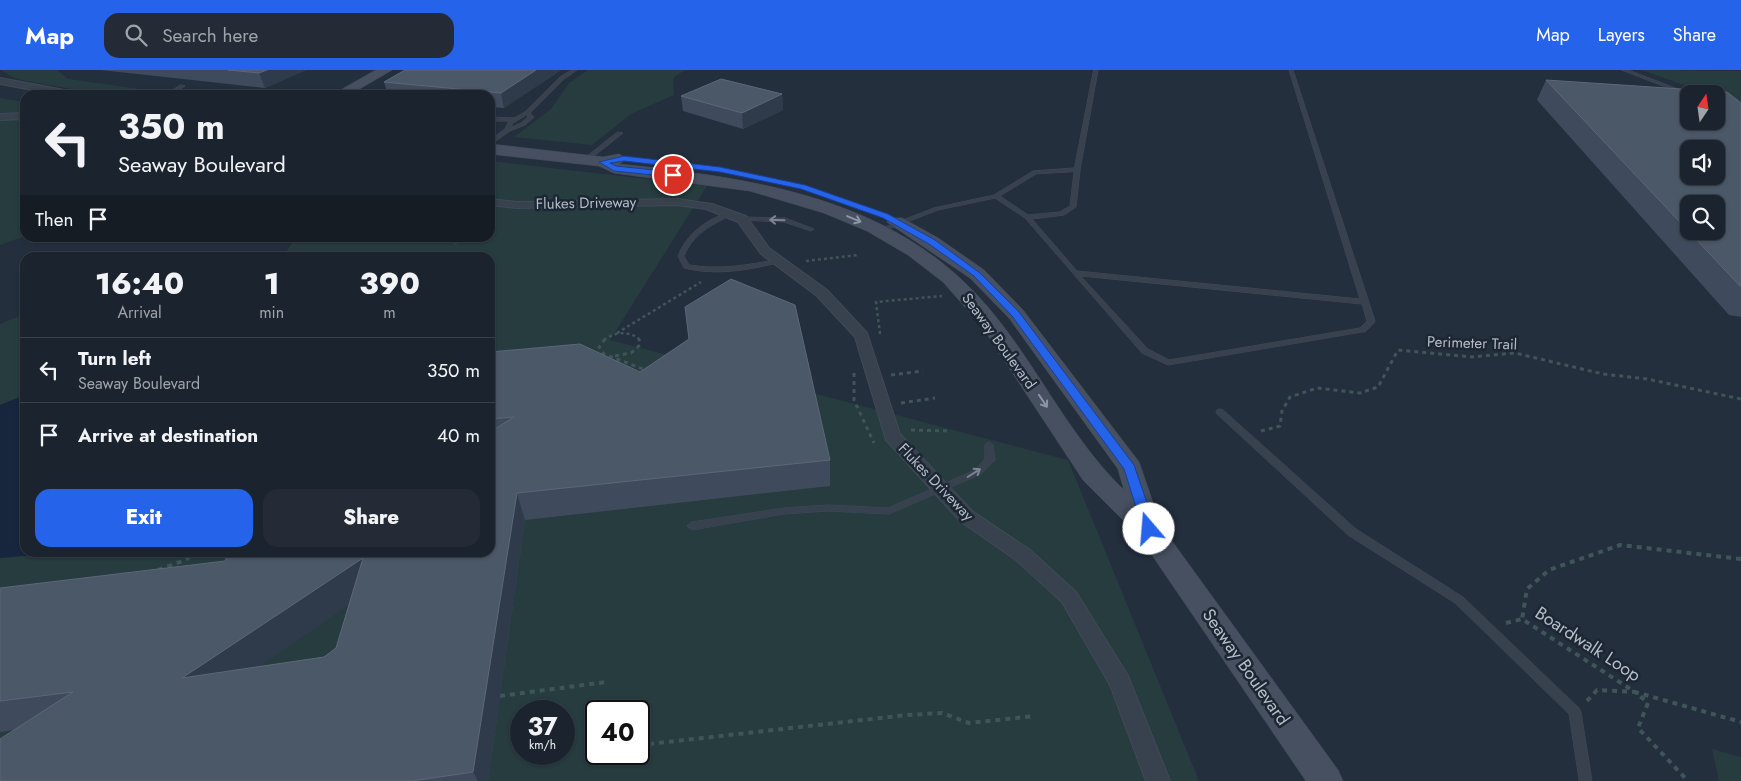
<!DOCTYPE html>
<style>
:root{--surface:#1b232e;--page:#242b36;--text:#f1f3f6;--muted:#a0a4aa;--line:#39404a;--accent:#2563eb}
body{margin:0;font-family:Jost,sans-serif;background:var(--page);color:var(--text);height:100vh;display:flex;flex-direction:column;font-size:19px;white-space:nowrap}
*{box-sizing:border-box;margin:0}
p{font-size:16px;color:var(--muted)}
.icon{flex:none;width:28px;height:28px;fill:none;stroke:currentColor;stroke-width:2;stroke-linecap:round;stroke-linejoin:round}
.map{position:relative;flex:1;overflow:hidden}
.sheet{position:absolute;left:20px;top:182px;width:475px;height:305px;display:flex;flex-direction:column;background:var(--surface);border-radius:15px;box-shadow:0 1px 4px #0004,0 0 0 1px var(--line)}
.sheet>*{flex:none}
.guide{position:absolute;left:20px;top:20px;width:475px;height:152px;border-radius:15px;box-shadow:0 1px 4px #0004,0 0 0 1px var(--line);background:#1b232e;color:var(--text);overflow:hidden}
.needle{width:32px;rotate:13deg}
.fabs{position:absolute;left:1680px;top:15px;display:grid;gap:10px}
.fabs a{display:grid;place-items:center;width:45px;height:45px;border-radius:10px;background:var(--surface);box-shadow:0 1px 4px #0004,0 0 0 1px var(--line);font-size:25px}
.speed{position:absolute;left:510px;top:630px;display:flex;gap:10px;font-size:25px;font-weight:700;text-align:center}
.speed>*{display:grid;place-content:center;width:65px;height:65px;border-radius:50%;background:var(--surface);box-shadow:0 1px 4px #0004,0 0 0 1px var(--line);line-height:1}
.speed small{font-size:12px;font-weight:400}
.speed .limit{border:2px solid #111;border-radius:8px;background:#fff;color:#111}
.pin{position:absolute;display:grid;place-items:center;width:42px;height:42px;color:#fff;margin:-21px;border:2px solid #fff;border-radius:50%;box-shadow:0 1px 5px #0007}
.me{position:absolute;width:55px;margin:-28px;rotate:342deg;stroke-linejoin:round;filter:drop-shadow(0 0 4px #0008)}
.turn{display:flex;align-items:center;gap:18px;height:105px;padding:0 15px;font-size:22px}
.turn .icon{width:65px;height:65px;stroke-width:2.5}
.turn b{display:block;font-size:35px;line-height:42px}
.then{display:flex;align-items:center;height:48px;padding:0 15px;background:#0003;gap:10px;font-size:19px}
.eta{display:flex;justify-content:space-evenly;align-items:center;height:85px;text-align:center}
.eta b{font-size:30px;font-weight:800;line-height:35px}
.button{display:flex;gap:10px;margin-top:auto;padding:10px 15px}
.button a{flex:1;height:58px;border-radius:15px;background:var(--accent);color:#fff;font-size:20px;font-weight:800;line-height:58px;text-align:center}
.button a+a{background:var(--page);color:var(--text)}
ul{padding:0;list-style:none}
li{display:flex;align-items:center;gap:15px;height:65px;padding:0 15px;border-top:1px solid var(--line)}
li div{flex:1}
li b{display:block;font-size:19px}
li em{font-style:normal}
header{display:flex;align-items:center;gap:30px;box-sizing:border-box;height:70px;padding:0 25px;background:var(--accent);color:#fff}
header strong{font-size:24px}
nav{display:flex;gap:28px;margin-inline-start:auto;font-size:18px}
.search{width:350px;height:45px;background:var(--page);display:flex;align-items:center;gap:12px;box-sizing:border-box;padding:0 18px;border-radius:15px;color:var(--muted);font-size:19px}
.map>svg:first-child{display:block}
.green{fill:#263c3f;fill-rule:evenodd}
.water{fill:#17263c}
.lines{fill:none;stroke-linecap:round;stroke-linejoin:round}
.lane-casing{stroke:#414a57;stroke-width:1}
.street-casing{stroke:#414a57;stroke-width:2}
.secondary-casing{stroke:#414a57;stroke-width:1}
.path-far2{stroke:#3f5557;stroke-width:2.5;stroke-dasharray:3 3;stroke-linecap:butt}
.path-far1{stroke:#3f5557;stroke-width:3;stroke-dasharray:4 4;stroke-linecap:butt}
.path{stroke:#3f5557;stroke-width:4;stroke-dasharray:5 5;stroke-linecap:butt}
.lane{fill:#38414e;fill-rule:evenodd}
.street{fill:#38414e;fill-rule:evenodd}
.secondary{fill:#465061;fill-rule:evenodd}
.wall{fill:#3f4b5c;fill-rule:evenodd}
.shaded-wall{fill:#2f3b4b}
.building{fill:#4b5868;stroke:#5c6777;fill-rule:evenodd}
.oneway{stroke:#8e96a5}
.oneway2{stroke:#7c8592}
.route{fill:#2563eb;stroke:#184099}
.labels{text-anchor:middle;stroke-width:5;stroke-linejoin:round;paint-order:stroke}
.street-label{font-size:15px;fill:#b4bcc9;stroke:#1d2633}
.near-street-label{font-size:18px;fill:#b4bcc9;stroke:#1d2633}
</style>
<header>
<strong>Map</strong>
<div class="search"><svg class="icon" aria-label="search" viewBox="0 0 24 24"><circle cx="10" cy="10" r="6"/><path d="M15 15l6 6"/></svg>Search here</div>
<nav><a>Map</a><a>Layers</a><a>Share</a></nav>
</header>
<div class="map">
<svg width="1741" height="711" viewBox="0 0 1741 711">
<rect width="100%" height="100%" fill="#242f3e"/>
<path class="green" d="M 1,0 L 57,0 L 68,9 L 154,21 C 134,31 43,15 18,9 C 12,7 6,3 1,0 Z
M 588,0 L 685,0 L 673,8 L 674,25 L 631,44 L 592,75 L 514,67 L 551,39 L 569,13 Z
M 1642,0 L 1741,1 L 1741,36 L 1716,24 L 1708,24 Z
M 0,28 L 25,32 L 25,166 L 0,175 Z
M 490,91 L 707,116 L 610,270 L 1068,390 L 1199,711 L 0,711 L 0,488 L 62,482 L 490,482 L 490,188 L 283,187 L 295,168 L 490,168 ZM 521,641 L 564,641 L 564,684 L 521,684 ZM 596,641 L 639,641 L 639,684 L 596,684 Z
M 25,244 L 25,325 L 0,335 L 0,254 Z
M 1712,679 L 1741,687 L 1741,711 L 1719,711 Z"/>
<path class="water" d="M 25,325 L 25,482 L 62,483 L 0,488 L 0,335 Z"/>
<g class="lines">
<g class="lane-casing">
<path id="lane" d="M 572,0 L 577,0 L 564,9 L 530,43 L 534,47 L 533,48 L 525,55 L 510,61 L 490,75 L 490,70 L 505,59 L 509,51 L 490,51 L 490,47 L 514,48 L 525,42 L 560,7 ZM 527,45 L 528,47 L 521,53 L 512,57 L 512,54 Z
M 1094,0 L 1098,0 L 1080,100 L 1076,137 L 1064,145 L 1032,149 L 1077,201 L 1360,229 L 1289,0 L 1293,0 L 1375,251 L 1374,253 L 1365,262 L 1362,262 L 1168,295 L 1142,283 L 1025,148 L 995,128 L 938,140 L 881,162 L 877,162 L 877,160 L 934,138 L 994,125 L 1033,101 L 1074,98 ZM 1074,102 L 1070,136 L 1060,142 L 1028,145 L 1000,126 L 1036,104 ZM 1081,206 L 1362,234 L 1367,251 L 1360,258 L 1169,290 L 1148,279 Z
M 1622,0 L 1628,0 L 1691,24 L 1687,25 Z
M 396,14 L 400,15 L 384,25 L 377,25 Z
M 181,15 L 185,16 L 172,25 L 165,25 Z
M 618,62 L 623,63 L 588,91 L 584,91 L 584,89 Z
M 729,142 L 732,144 L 731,145 C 710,156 694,163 684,186 L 689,195 C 720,200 749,195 779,189 L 782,191 L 781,192 C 749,200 717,206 684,198 L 678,186 C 687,163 706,150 729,142 Z
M 742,147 L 785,148 L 814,159 L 811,161 L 784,152 L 740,150 L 739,149 Z
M 455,168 L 461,168 L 457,173 L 455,174 L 452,172 Z
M 1220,339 L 1223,340 L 1356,459 L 1463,527 L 1579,638 L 1581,642 L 1592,711 L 1579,711 L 1579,709 L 1569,644 L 1455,533 L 1348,465 L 1217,344 L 1216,342 L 1217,340 Z
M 989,372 L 993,375 L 995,390 L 981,404 L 889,444 L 828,441 L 784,444 L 692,460 L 689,458 L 687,456 L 689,454 L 692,452 L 784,438 L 828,435 L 888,438 L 975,400 L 985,389 L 985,375 Z"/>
</g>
<g class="street-casing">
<path id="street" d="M 0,8 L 75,22 L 80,25 L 60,25 L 0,14 Z
M 25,43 L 25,49 L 0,50 L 0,44 Z
M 490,129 L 517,132 L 677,129 L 712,134 L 746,146 L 769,178 L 827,220 L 867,263 L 900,364 L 972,441 L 1030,480 L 1076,522 L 1128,606 L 1170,711 L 1146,711 L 1110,615 L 1062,532 L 1016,490 L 960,451 L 886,370 L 855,267 L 817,226 L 761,184 L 738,152 L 706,139 L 677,135 L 517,138 L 490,135 Z"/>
</g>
<g class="secondary-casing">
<path id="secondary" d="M 376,0 L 392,0 L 349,25 L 332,25 Z
M 490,74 L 603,87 L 619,84 L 627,89 L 619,94 C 759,109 902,128 996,247 C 1041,303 1072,370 1124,420 L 1118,399 L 1009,248 L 970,208 L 887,152 L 890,148 L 902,148 L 938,168 L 984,200 L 1023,240 L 1139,392 L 1161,456 L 1338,700 L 1343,711 L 1306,711 L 1139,466 L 1083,410 L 981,255 L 943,212 L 908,185 L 867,161 L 824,143 L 750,121 L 614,103 L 599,96 L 490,84 Z"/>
</g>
<path class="path-far2" d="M 806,191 L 858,185
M 617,263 L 701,212
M 880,264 L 876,232 L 942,226
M 604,270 C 614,262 630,260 640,270"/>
<path class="path-far1" d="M 605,269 L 599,277 L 604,284 L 648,301
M 615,286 L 631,283 L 640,275 L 639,269
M 854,303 L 854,330 L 874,373
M 891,305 L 923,301
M 901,333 L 935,328
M 911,360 L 950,361
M 1261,361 L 1280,356 L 1282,341 L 1290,327 L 1317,318 L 1360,323 L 1378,317 L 1398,280 L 1472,287 L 1515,283 L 1603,304 L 1647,309 L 1741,329"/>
<path class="path" d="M 1741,489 L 1620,475 L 1549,500 L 1527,519 L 1522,549 L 1635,622 L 1741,652
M 158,500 L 185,490 L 196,482
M 1506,553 L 1522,549
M 500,626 L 606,612
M 1587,631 L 1597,620 L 1635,622 L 1648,633 L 1638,658 L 1688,711
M 649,674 L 907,645 L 942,643 L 969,653 L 1035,646"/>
<use href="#lane" class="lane"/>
<use href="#street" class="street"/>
<use href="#secondary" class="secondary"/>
</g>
<path class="wall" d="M 101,0 L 306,0 L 265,18 Z
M 561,0 L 504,38 L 490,37 L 490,25 L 388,25 L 384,12 Z
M 1546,10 L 1741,33 L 1741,247 L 1729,245 L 1537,30 Z
M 782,24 L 783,40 L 743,59 L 683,41 L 681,26 Z
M 490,282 L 640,302 L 830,390 L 830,416 L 525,450 L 488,711 L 0,711 L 13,660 L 0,662 L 0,518 L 490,482 ZM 349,534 L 336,578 L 324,587 L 258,597 Z"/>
<path class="shaded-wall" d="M 267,0 L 306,0 L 265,18 L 259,3 Z
M 536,0 L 561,0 L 504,38 L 501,23 Z
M 782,24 L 783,40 L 743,59 L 742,43 Z
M 517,423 L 525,450 L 488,711 L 478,711 L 473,702 Z
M 363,488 L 376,516 L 202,636 L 182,608 Z"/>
<path class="building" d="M 228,0 L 267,0 L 259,3 Z
M 405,0 L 536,0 L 501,23 L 384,12 Z
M 721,9 L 782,24 L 742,43 L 681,26 Z
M 1546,10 L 1727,22 L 1741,33 L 1741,217 ZM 1689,24 L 1716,24 L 1716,51 L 1689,51 ZM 1689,79 L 1716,79 L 1716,106 L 1689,106 ZM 1689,134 L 1716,134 L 1716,161 L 1689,161 Z
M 731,209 L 795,235 L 830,390 L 517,423 L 473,702 L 412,711 L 0,711 L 0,669 L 73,622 L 0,631 L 0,518 L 225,491 L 229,482 L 490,482 L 490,362 L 514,347 L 490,349 L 490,282 L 580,274 L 640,302 L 689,269 L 685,237 ZM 363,488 L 336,578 L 324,587 L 182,608 Z"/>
<defs><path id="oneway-shaft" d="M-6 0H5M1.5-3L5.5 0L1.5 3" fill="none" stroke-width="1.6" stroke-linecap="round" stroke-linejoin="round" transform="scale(1.25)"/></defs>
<g class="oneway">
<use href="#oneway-shaft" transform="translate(854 149) rotate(23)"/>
<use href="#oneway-shaft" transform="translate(1043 331) rotate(56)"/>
</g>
<g class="oneway2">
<use href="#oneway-shaft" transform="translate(777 150) rotate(-178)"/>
<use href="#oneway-shaft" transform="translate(974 403) rotate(-32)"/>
</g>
<path class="route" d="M 624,86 L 720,97 L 805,115 L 888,144 L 935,170 L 980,203 L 1019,242 L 1134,395 L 1156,459 L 1154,462 L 1149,464 L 1143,459 L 1124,399 L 1012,246 L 974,206 L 929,174 L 883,148 L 801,119 L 720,102 L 624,91 L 610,93 L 616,96 L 673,102 L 677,105 L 673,107 L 614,101 L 599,92 Z"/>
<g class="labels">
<g class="street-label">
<text transform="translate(586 133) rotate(-1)" y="5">Flukes Driveway</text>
<text transform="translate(999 271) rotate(54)" y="5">Seaway Boulevard</text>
<text transform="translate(1472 273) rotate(2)" y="5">Perimeter Trail</text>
<text transform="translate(936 412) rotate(46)" y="5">Flukes Driveway</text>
</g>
<g class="near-street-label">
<text transform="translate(1588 574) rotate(33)" y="6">Boardwalk Loop</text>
<text transform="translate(1246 597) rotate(55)" y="6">Seaway Boulevard</text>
</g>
</g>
</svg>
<div class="fabs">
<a><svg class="needle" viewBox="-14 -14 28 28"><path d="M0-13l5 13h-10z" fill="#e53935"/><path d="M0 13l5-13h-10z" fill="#a0a4aa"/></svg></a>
<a><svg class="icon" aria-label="sound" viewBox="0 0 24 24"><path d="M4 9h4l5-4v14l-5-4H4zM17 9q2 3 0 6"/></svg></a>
<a><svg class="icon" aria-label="search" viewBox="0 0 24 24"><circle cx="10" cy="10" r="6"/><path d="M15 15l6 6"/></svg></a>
</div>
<div class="speed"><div>37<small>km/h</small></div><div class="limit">40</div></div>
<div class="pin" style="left:673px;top:105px;background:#d93025"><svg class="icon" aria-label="arrive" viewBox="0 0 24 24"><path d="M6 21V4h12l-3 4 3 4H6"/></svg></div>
<svg class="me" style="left:1149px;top:459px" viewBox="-20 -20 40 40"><circle r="19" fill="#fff"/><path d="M0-13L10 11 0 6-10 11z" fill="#2563eb"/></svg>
<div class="guide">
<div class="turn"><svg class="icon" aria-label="left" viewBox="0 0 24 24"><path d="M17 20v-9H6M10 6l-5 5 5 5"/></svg><div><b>350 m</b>Seaway Boulevard</div></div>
<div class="then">Then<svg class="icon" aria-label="arrive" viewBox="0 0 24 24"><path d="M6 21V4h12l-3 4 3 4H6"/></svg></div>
</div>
<section class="sheet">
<div class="eta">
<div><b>16:40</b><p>Arrival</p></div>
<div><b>1</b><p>min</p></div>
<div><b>390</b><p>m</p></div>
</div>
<ul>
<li><svg class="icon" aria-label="left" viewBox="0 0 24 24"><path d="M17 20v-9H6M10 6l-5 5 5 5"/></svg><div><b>Turn left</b><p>Seaway Boulevard</p></div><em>350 m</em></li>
<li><svg class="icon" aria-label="arrive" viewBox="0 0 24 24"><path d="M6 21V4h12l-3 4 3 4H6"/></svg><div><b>Arrive at destination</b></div><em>40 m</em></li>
</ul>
<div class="button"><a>Exit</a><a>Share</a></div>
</section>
</div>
